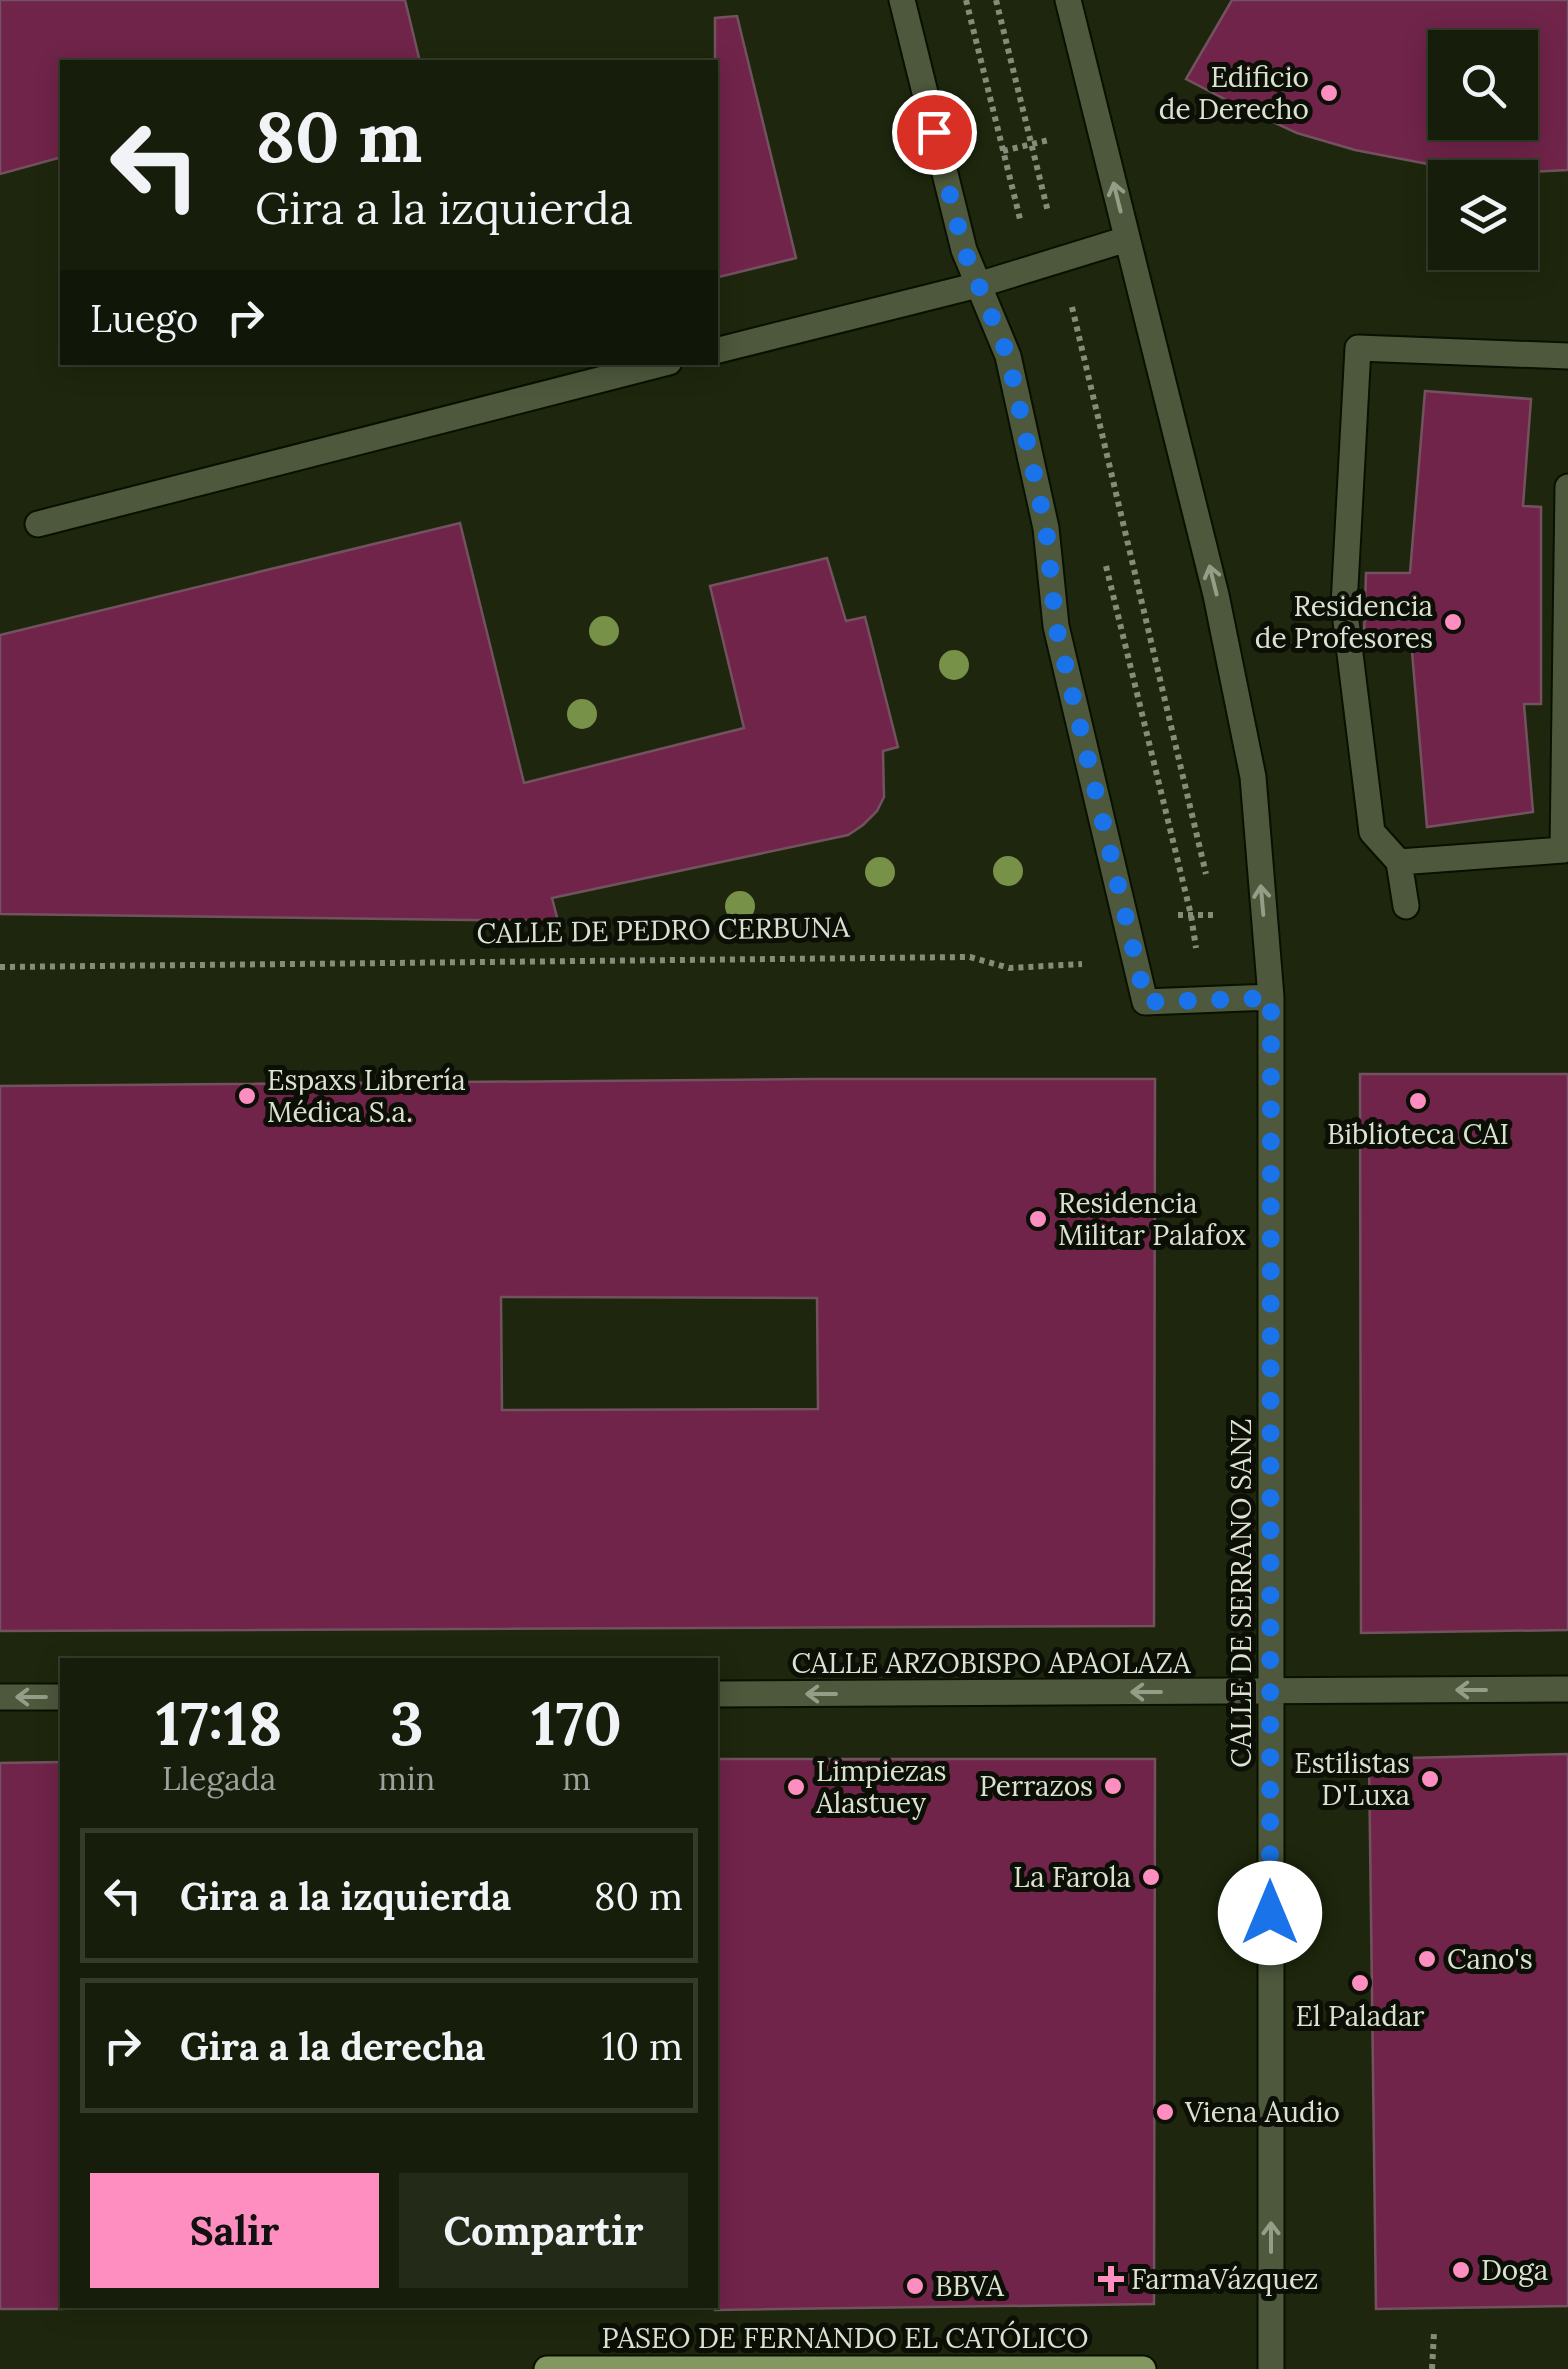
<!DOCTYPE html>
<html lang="es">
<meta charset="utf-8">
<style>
:root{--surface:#161d0a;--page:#232a18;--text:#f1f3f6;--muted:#9ea29c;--line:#353b2b;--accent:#fd8ebf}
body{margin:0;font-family:Lora,serif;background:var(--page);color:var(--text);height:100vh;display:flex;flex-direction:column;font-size:38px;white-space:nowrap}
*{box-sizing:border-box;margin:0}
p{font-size:32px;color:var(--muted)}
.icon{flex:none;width:55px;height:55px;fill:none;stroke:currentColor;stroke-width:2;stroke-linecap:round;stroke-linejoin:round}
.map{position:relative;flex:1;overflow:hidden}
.side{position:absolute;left:60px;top:1658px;width:658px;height:650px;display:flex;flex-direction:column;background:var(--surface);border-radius:0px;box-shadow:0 5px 25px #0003,0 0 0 2px var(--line)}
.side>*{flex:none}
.guide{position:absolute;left:60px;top:60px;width:658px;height:305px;border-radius:0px;box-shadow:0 5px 25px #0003,0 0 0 2px var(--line);background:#161d0a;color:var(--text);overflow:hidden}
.tools{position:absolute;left:1428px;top:30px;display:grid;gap:20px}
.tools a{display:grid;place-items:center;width:110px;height:110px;border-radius:0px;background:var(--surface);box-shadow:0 5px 25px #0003,0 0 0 2px var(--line);font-size:50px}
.pin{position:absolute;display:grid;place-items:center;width:85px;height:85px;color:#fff;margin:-42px;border:5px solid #fff;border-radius:50%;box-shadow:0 2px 10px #0007}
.me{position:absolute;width:110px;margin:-55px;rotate:0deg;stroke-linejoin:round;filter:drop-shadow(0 0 8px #0008)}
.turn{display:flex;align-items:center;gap:35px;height:210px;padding:0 30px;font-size:45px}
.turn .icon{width:130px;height:130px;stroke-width:2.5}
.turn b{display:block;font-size:70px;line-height:85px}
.then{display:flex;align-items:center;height:95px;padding:0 30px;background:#0003;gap:20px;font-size:38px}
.eta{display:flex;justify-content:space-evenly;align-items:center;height:170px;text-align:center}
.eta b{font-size:60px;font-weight:700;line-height:70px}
.cta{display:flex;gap:20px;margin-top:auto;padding:20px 30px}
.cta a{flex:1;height:115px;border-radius:0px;background:var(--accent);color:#111;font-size:40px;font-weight:700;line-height:115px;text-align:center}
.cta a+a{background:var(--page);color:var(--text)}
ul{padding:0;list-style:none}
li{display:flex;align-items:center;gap:30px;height:135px;margin:0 20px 15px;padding:0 10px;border:5px solid var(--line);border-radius:0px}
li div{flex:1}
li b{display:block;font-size:38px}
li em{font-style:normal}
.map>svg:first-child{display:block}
.building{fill:#702449;stroke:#72525f;stroke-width:2.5;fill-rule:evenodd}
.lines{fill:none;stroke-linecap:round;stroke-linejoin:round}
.minor-casing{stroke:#081000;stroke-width:29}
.major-casing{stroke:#081000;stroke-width:29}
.path{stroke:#858c78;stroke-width:6;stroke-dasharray:5 5;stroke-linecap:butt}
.minor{stroke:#4d583c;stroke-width:25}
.major{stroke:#839761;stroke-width:25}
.tree{fill:#779148}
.oneway{stroke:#949d87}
.route{stroke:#1a73e8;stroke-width:18;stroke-dasharray:0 32.4}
.poi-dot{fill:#fd8ebf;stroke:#0b0f05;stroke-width:4}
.labels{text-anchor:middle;stroke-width:10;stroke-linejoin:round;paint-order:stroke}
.poi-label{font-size:28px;fill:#dce2d2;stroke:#0b0f05;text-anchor:start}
.street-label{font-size:28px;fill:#dce2d2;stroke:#0b0f05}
</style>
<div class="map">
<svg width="1568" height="2369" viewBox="0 0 1568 2369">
<rect width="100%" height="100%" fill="#1e270d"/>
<path class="building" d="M 0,0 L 405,0 L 420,62 L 62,62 L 62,157 L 0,174 Z
M 1232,0 L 1568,0 L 1568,170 L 1510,173 L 1433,165 L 1355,150 L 1297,133 L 1240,107 L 1186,79 ZM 1445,48 L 1520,48 L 1520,122 L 1445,122 Z
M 737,16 L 796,258 L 715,278 L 715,18 Z
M 1425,391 L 1531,399 L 1523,506 L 1541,507 L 1541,704 L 1524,704 L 1533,812 L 1427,827 L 1411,640 L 1365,639 L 1364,636 L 1366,573 L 1410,573 Z
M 460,523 L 524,783 L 744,728 L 710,586 L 827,558 L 846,621 L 865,617 L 898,747 L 883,751 L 884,797 L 877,811 L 863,825 L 848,835 L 552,898 L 558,921 L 0,914 L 0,635 Z
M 1360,1074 L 1568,1074 L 1568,1630 L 1361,1633 Z
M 813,1079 L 1155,1079 L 1154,1626 L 0,1631 L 0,1086 ZM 501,1297 L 817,1298 L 818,1409 L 502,1410 Z
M 1568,1754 L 1568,2306 L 1376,2309 L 1369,1759 Z
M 715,1759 L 1155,1759 L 1154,2304 L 715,2310 Z
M 62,1762 L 62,2309 L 0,2309 L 0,1763 Z"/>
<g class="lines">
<g class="minor-casing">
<path id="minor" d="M 902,0 L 964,250 L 1008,356 L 1046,528 L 1056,626 L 1145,1002 L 1271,997
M 1068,0 L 1216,595 L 1253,777 L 1271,997 L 1271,2369
M 715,351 L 978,285 L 1127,239
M 38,524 L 669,362
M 1399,862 L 1563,850 L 1568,487
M 1406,906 L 1399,862 L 1372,832 L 1344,605 L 1358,348 L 1568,356
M 715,1694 L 1568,1689
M 0,1697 L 62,1697"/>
</g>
<g class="major-casing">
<path id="major" d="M 547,2369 L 1143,2369"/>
</g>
<path class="path" d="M 966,0 L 1020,219
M 996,0 L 1048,212
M 1003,151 L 1049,140
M 1072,307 L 1206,874
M 1106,566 L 1191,915 L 1196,948
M 1178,915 L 1215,915
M 0,967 L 970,957 L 1009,968 L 1082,964
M 1432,2369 L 1434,2333"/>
<use href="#minor" class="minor"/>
<use href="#major" class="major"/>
</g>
<g class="tree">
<circle cx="604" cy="631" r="15"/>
<circle cx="954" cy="665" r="15"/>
<circle cx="582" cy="714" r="15"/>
<circle cx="1008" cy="871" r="15"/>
<circle cx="880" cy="872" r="15"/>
<circle cx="740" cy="906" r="15"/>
</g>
<defs><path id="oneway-shaft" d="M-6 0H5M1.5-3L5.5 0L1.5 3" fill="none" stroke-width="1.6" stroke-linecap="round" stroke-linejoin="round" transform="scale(2.5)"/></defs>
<g class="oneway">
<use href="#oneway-shaft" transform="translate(1117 197) rotate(-104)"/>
<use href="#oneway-shaft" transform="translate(1213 580) rotate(-104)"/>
<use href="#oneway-shaft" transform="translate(1262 900) rotate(-95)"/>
<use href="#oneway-shaft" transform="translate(1471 1690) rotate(180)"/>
<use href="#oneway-shaft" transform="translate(1146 1692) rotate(180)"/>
<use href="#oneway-shaft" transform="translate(821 1694) rotate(180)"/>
<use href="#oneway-shaft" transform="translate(31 1697) rotate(180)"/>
<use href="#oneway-shaft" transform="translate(1271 2237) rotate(-90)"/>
</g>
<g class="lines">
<path class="route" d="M 934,132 L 964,250 L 1008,356 L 1046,528 L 1056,626 L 1146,1002 L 1271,998 L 1270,1913"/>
</g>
<g class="poi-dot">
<circle cx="1329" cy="93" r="10"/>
<circle cx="1453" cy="622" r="10"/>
<circle cx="247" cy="1096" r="10"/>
<circle cx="1418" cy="1101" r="10"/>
<circle cx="1038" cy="1219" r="10"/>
<circle cx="1430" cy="1779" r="10"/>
<circle cx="1113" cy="1786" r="10"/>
<circle cx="796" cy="1787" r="10"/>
<circle cx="1151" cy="1877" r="10"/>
<circle cx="1427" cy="1959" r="10"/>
<circle cx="1360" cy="1983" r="10"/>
<circle cx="1165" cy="2112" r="10"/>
<circle cx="1461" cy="2270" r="10"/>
<path d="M1106 2264h10v10h10v10h-10v10h-10v-10h-10v-10h10z"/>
<circle cx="915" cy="2286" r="10"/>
</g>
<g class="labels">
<g class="poi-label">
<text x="1309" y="87" text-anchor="end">Edificio<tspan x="1309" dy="32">de Derecho</tspan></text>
<text x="1433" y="616" text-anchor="end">Residencia<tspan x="1433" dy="32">de Profesores</tspan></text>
<text x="267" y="1090">Espaxs Librería<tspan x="267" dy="32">Médica S.a.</tspan></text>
<text x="1418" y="1144" text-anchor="middle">Biblioteca CAI</text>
<text x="1058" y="1213">Residencia<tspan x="1058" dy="32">Militar Palafox</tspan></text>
<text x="1410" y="1773" text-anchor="end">Estilistas<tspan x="1410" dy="32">D'Luxa</tspan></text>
<text x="816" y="1781">Limpiezas<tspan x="816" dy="32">Alastuey</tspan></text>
<text x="1093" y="1796" text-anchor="end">Perrazos</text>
<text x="1131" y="1887" text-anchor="end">La Farola</text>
<text x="1447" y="1969">Cano's</text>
<text x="1360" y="2026" text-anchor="middle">El Paladar</text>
<text x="1185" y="2122">Viena Audio</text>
<text x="1481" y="2280">Doga</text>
<text x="1131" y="2289">FarmaVázquez</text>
<text x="935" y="2296">BBVA</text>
</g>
<g class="street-label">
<text transform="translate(663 930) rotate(-1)" y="10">CALLE DE PEDRO CERBUNA</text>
<text transform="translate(1241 1593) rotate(-90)" y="10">CALLE DE SERRANO SANZ</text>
<text x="991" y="1673">CALLE ARZOBISPO APAOLAZA</text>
<text x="845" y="2348">PASEO DE FERNANDO EL CATÓLICO</text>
</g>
</g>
</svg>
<div class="tools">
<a><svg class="icon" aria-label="search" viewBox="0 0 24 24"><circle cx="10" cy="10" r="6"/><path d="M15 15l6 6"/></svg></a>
<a><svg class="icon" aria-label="layers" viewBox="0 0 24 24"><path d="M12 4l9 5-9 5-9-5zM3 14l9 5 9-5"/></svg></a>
</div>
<div class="pin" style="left:934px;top:132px;background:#d93025"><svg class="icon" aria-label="arrive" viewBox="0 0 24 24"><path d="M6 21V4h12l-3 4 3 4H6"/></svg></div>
<svg class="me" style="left:1270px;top:1913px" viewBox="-20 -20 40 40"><circle r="19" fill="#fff"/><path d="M0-13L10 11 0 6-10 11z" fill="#1a73e8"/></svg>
<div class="guide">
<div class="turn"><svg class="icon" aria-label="left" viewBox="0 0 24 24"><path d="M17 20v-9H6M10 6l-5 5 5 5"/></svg><div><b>80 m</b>Gira a la izquierda</div></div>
<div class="then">Luego<svg class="icon" aria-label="right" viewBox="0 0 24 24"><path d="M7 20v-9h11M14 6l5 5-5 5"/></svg></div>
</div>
<section class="side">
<div class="eta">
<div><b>17:18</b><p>Llegada</p></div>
<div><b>3</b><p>min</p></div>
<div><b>170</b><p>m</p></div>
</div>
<ul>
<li><svg class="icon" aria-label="left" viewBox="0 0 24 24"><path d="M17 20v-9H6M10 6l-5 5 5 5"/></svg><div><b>Gira a la izquierda</b></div><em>80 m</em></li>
<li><svg class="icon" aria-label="right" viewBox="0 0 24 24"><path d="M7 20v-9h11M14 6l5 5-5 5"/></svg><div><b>Gira a la derecha</b></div><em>10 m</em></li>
</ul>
<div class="cta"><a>Salir</a><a>Compartir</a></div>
</section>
</div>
